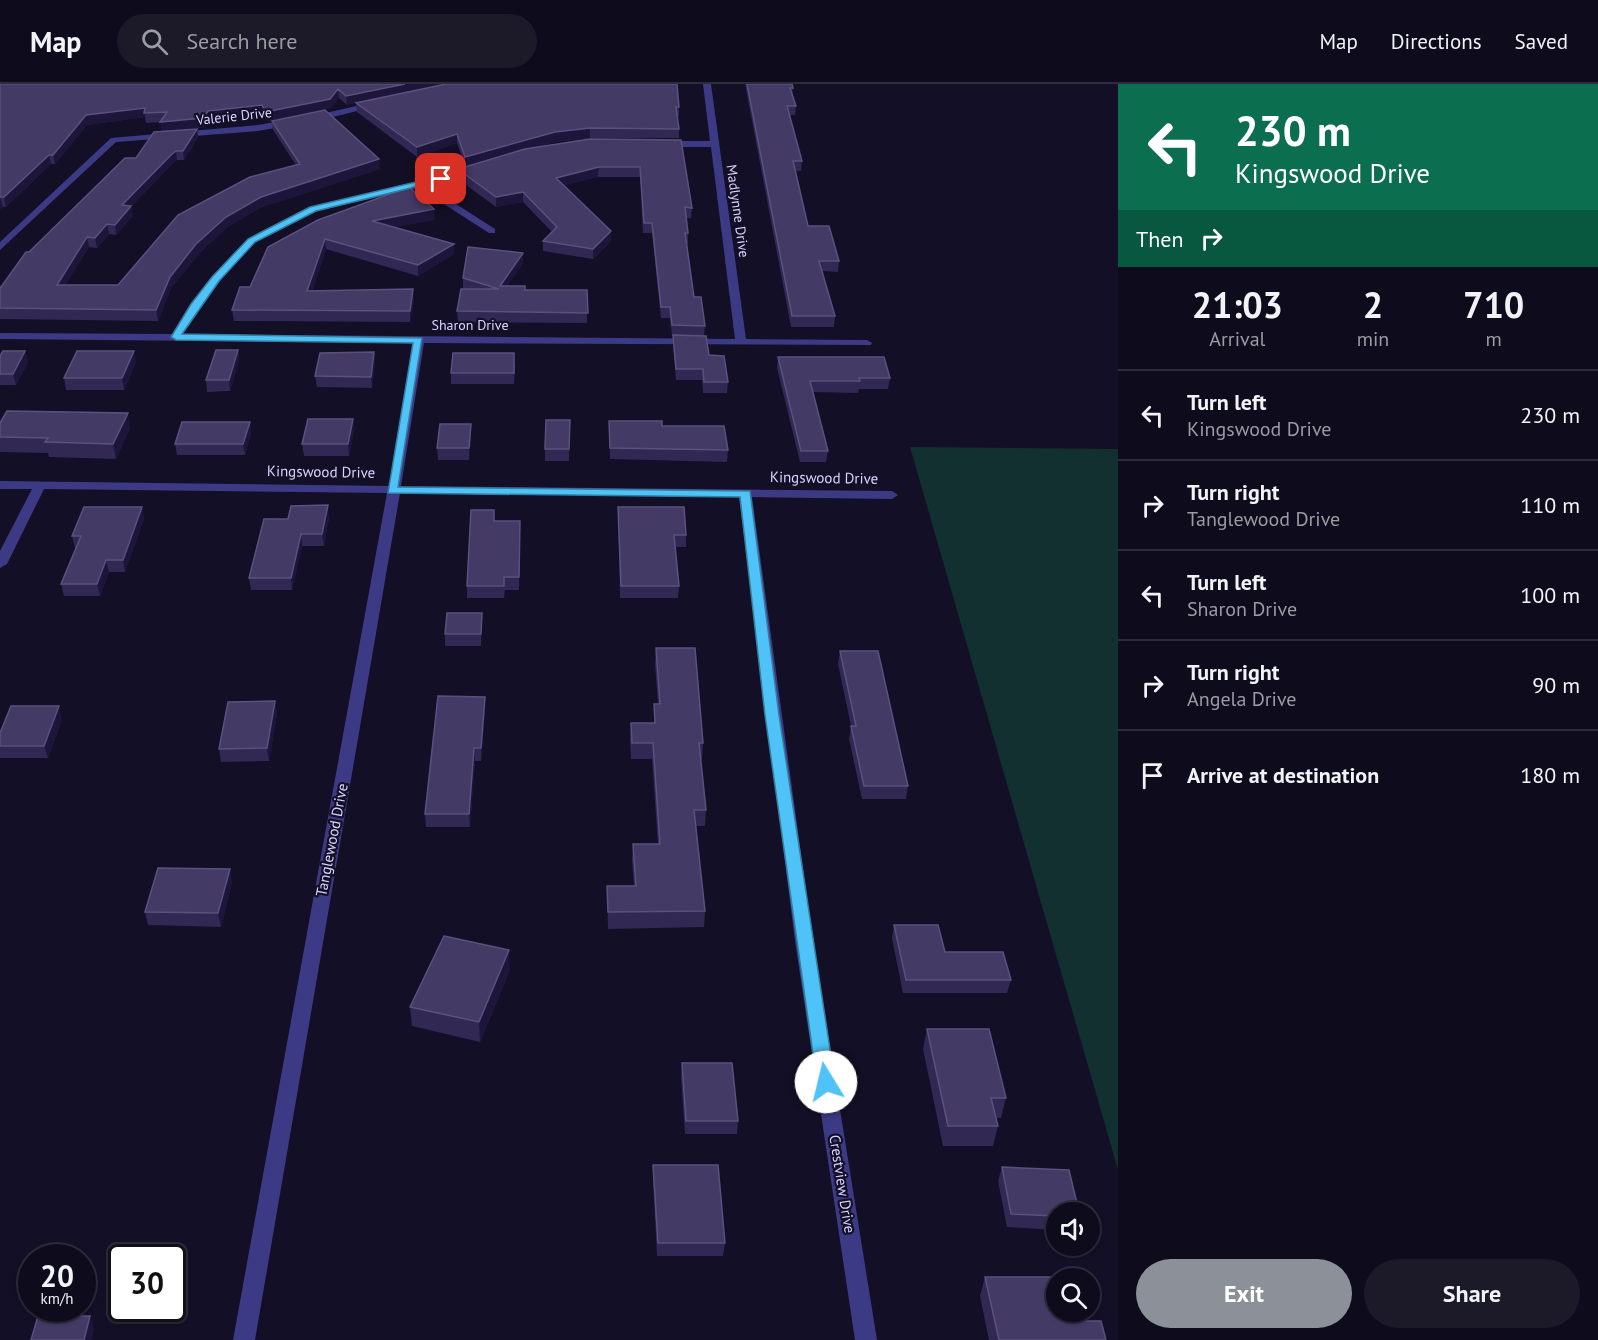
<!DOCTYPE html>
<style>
:root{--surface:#0e0b1c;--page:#1c1929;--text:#f1f3f6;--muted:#9b9ba3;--line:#2e2b3b;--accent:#8c9099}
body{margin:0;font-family:"PT Sans",sans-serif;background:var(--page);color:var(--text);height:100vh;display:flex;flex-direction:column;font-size:22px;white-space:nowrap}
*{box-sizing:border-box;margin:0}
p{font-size:20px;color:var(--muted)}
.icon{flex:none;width:33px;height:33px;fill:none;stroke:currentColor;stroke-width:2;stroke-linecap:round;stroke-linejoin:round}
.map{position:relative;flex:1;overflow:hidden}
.drawer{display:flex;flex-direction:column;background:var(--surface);width:480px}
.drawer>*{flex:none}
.top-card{background:#0b6e4f;color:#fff;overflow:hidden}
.tools{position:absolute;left:1046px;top:1118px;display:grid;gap:12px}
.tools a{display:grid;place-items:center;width:54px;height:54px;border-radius:50%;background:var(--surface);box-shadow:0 2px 4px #0004,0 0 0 2px var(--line);font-size:30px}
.speed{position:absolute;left:18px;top:1160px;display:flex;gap:12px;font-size:30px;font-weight:700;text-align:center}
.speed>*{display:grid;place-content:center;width:78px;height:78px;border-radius:50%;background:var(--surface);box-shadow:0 2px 4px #0004,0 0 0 2px var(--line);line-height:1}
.speed small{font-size:15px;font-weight:400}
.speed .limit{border:3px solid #111;border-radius:9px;background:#fff;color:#111}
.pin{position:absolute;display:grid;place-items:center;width:51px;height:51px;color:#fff;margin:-26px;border-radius:12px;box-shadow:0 3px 9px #0006}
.me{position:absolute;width:66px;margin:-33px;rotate:351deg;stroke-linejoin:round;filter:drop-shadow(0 0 4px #0008)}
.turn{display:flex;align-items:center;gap:21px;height:126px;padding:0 18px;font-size:27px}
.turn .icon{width:78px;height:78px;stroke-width:2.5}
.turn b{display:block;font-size:42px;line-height:51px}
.then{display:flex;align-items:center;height:57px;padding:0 18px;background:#0003;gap:12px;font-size:22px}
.eta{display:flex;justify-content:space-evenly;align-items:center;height:102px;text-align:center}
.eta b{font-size:36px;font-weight:800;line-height:42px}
.primary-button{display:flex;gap:12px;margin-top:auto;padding:12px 18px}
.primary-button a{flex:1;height:69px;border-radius:36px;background:var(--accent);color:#fff;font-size:24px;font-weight:800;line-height:69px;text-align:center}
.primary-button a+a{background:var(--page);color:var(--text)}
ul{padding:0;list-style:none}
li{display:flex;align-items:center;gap:18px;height:90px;padding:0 18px;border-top:2px solid var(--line)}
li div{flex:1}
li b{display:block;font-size:22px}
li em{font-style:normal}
header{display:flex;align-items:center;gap:36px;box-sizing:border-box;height:84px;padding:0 30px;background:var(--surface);border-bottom:2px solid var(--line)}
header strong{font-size:28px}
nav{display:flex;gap:33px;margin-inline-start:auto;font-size:21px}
.search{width:420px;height:54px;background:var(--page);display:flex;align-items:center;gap:15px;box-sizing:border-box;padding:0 21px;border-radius:33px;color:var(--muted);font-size:22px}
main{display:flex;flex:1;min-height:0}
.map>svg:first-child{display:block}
.green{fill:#12302f}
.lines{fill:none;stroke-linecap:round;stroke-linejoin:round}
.minor{fill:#3d3a85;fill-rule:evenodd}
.wall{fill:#312854}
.shaded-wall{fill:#1d163a}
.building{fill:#433a66;stroke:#5a527e;stroke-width:1.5}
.route{fill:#4fc3f7;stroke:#337fa1;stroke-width:1.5}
.labels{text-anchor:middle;stroke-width:4.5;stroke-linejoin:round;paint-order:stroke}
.far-street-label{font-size:14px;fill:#d9d4ff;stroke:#130f26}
.street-label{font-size:15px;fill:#d9d4ff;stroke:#130f26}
</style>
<header>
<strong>Map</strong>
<div class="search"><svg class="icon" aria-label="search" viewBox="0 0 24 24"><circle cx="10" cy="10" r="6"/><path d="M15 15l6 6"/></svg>Search here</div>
<nav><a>Map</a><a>Directions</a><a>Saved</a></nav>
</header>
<main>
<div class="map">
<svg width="1118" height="1256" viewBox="0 0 1118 1256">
<rect width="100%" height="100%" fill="#130f26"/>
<path class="green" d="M 910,363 L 1118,365 L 1118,1086 Z"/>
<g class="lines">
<path class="minor" d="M 703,0 L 711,0 L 746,255 L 867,256 L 872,259 L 871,261 L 424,259 L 401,402 L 892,407 L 898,411 L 892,415 L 752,413 L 813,857 L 877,1256 L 855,1256 L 795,857 L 739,413 L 400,409 L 255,1256 L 233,1256 L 387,409 L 44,405 L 7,480 L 0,484 L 0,467 L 32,405 L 0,405 L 0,397 L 389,402 L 413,259 L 0,255 L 0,249 L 173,250 L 212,193 L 248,155 L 310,123 L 419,99 L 476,81 L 479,82 L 479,86 L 428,102 L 495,145 L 495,149 L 489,149 L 419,104 L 316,127 L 254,159 L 220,197 L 183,250 L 735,255 L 711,63 L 662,63 L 658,60 L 662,57 L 710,57 Z
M 374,18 L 377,18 L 377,22 L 321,36 L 258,47 L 116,58 L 0,166 L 0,158 L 111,54 L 258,41 L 321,30 Z"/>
</g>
<path class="wall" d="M 0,0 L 677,0 L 679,23 L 679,32 L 677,32 L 679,45 L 679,54 L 590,54 L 555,58 L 535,63 L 681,56 L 692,124 L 691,134 L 686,134 L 688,149 L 688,160 L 687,160 L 694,213 L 705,242 L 704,252 L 709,271 L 728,298 L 727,309 L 703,309 L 702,296 L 676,296 L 673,262 L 673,252 L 672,252 L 670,234 L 661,234 L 652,149 L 643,149 L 640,93 L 598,93 L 564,101 L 611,157 L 593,175 L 543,167 L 543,157 L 552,148 L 523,118 L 496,123 L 458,95 L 458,85 L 487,77 L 465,82 L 457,59 L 417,73 L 357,28 L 356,19 L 363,17 L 347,21 L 339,14 L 331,24 L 267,37 L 263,30 L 209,37 L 205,43 L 167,47 L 197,45 L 198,54 L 184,76 L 177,76 L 172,80 L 131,123 L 133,132 L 116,151 L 109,150 L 97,164 L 89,163 L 65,201 L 118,201 L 296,81 L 273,46 L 272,37 L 380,85 L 262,123 L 227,143 L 198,171 L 171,204 L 158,237 L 0,235 L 0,203 L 1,203 L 29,168 L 136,74 L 162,47 L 161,38 L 146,39 L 145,33 L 87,41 L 55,80 L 51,80 L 6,123 L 3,123 L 0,125 Z
M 745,0 L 792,0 L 793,4 L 792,13 L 796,22 L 795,31 L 789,31 L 802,77 L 801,87 L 796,87 L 808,142 L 839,177 L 838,188 L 822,187 L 835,232 L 834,243 L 791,243 Z
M 435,136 L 394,143 L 454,170 L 418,192 L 326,165 L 312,207 L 414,216 L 410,238 L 234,237 L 232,226 L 250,203 L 268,163 Z
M 523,179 L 507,202 L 525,206 L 587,206 L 587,239 L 458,238 L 457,227 L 463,205 L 463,194 Z
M 238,266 L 239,277 L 230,307 L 207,308 L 206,296 Z
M 25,267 L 28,278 L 16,301 L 0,301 L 0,272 Z
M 374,268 L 375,279 L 372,304 L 317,303 L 315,292 Z
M 778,273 L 890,294 L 888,305 L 859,305 L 858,309 L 813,308 L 828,367 L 826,378 L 800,378 L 777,284 Z
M 136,278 L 124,306 L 66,306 L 64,294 Z
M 515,280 L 514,300 L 451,300 L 451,289 Z
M 353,335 L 354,346 L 349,372 L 304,372 L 302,360 Z
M 570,336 L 569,377 L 545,377 L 545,365 Z
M 609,337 L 728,366 L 727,378 L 610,375 Z
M 250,338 L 251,349 L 245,371 L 177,371 L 175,360 Z
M 0,339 L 130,344 L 116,375 L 49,373 L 48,369 L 0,368 Z
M 471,352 L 469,376 L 438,376 L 437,364 Z
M 142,423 L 144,435 L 125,488 L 109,488 L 100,512 L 64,512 L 61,500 L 76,464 L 75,464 L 72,452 Z
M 618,423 L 686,451 L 686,463 L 675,463 L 679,502 L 678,514 L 620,514 Z
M 329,433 L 324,462 L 302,462 L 292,506 L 251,506 L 249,494 L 288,435 Z
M 495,437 L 520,437 L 519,506 L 505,506 L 504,514 L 467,514 L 467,502 Z
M 482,529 L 481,562 L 445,562 L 445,550 Z
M 656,564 L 703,659 L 702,675 L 701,675 L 706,726 L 705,742 L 696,742 L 705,827 L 704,843 L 608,845 L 607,802 L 634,802 L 632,776 L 633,760 L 658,760 L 652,675 L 631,675 L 630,655 L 631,639 L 654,639 L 654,620 L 658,620 L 655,580 Z
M 840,567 L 908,702 L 906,715 L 862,715 L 849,655 L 851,642 L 838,580 Z
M 485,613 L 485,626 L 481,677 L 475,677 L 470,743 L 426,743 L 425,730 Z
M 275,617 L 277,630 L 269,677 L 221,678 L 219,665 Z
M 62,635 L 48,674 L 0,674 L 0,649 Z
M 232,798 L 221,843 L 148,841 L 145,828 Z
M 894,841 L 945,868 L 1011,896 L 1007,909 L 903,909 L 892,854 Z
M 510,886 L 480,958 L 412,942 L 410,923 Z
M 927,945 L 1006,1014 L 1001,1034 L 996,1034 L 998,1042 L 993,1062 L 943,1062 L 923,965 Z
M 682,979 L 738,1037 L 737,1050 L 685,1050 L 681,993 Z
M 653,1081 L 725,1159 L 723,1172 L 657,1172 L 653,1095 Z
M 1002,1083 L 1056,1128 L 1056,1146 L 1007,1143 L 998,1097 Z
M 985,1193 L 1062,1237 L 1106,1256 L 989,1256 L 980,1212 Z"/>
<path class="shaded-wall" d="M 405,0 L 450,0 L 347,21 L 346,12 Z
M 338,5 L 339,14 L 331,24 L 267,37 L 266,28 Z
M 262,21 L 263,30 L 209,37 L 205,43 L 162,47 L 160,38 L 208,27 Z
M 145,24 L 145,33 L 87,41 L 55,80 L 53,71 L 86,31 Z
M 590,44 L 590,54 L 555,58 L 465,82 L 465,73 L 555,48 Z
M 197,45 L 198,54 L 184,76 L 183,67 Z
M 457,50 L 457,59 L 417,73 L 417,63 Z
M 176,67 L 177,76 L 172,80 L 131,123 L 133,132 L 116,151 L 115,141 L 122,121 L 171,71 Z
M 49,71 L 51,80 L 6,123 L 4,113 Z
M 379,75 L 380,85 L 262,123 L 227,143 L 198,171 L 171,204 L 158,237 L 156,226 L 170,193 L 196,160 L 226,133 L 261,113 Z
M 599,83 L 598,93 L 556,103 L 556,94 Z
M 523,108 L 523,118 L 496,123 L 496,113 Z
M 0,113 L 3,123 L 0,125 Z
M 434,125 L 435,136 L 373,147 L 372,137 Z
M 107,140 L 109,150 L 97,164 L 95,154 Z
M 611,147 L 611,157 L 593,175 L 593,165 Z
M 87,153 L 89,163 L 59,212 L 57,201 Z
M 325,155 L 326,165 L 308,218 L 307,207 Z
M 454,160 L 454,170 L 418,192 L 418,181 Z
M 523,169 L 523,179 L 500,213 L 500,202 Z
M 413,205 L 414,216 L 410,238 L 410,227 Z
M 238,266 L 239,277 L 230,307 L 229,296 Z
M 25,267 L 28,278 L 16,301 L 13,290 Z
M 134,267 L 136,278 L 124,306 L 122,294 Z
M 374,268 L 375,279 L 372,304 L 371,293 Z
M 128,329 L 130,344 L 116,375 L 113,360 Z
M 353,335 L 354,346 L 349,372 L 348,360 Z
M 250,338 L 251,349 L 245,371 L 243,360 Z
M 471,340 L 471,352 L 469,376 L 469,364 Z
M 328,421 L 329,433 L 324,462 L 322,450 Z
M 142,423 L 144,435 L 125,488 L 123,476 Z
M 301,450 L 302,462 L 292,506 L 291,494 Z
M 106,476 L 109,488 L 100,512 L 97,500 Z
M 485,613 L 485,626 L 481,677 L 481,664 Z
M 275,617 L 277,630 L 269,677 L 267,664 Z
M 59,622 L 62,635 L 48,674 L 44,662 Z
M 474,664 L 475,677 L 470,743 L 469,730 Z
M 230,785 L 232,798 L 221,843 L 218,829 Z
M 509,866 L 510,886 L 480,958 L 479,938 Z
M 90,1232 L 94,1245 L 92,1256 L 84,1256 Z"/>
<path class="building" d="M 0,0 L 405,0 L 346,12 L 338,5 L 330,15 L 266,28 L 262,21 L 208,27 L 203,34 L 160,38 L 167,28 L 144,29 L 145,24 L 86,31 L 53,71 L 49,71 L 4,113 L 0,113 Z
M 446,0 L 677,0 L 679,23 L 676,23 L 679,45 L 590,44 L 555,48 L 465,73 L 457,50 L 417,63 L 356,19 Z
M 747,0 L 792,0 L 793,4 L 790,4 L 796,22 L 787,22 L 802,77 L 793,77 L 808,142 L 829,142 L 839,177 L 819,177 L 835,232 L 792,232 Z
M 325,26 L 379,75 L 261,113 L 226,133 L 196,160 L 170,193 L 156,226 L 0,224 L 0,203 L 1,203 L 26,168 L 29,168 L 125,74 L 136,74 L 154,48 L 197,45 L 183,67 L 176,67 L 171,71 L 122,121 L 131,122 L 115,141 L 107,140 L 95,154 L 87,153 L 57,201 L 118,201 L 178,131 L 250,93 L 300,80 L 272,37 Z
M 590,55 L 681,56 L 692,124 L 685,123 L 688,149 L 685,149 L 694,213 L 701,213 L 705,242 L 672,241 L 670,223 L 661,223 L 652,139 L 644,139 L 640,83 L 599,83 L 556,94 L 611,147 L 593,165 L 543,157 L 557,143 L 523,108 L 496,113 L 458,85 L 525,65 Z
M 409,103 L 434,125 L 372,137 L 454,160 L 418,181 L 325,155 L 307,207 L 413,205 L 410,227 L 232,226 L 240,203 L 250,203 L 268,163 L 318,136 Z
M 468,163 L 523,169 L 500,202 L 525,202 L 525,206 L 587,206 L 588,229 L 457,227 L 461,205 L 499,205 L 463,194 Z
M 673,251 L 706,252 L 709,271 L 724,272 L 728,298 L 704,298 L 703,285 L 676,285 Z
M 216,266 L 238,266 L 229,296 L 206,296 Z
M 3,267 L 25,267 L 13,290 L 0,290 L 0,272 Z
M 77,267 L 134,267 L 122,294 L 64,294 Z
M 374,268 L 371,293 L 315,292 L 320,269 Z
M 453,269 L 514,269 L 514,289 L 451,289 Z
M 778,273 L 884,273 L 890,294 L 859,294 L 860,297 L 810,297 L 828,367 L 801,367 Z
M 7,327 L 128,329 L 113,360 L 45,358 L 48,354 L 0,353 L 0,339 Z
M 308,335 L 353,335 L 348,360 L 302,360 Z
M 546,336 L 570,336 L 569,365 L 545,365 Z
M 609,337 L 662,337 L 662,342 L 724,342 L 728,366 L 610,364 Z
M 182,338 L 250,338 L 243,360 L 175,360 Z
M 440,340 L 471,340 L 469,364 L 437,364 Z
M 328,421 L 322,450 L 301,450 L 291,494 L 249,494 L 264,435 L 288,435 L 291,422 Z
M 84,423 L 142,423 L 123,476 L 106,476 L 97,500 L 61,500 L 81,452 L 72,452 Z
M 618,423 L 684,423 L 686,451 L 674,451 L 679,502 L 621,502 Z
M 471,426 L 494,426 L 494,437 L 520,437 L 519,493 L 504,493 L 504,502 L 467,502 Z
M 447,529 L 482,529 L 481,550 L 445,550 Z
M 656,564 L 695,564 L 703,659 L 699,659 L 706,726 L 694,726 L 705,827 L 608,828 L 607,802 L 636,802 L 633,760 L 660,760 L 653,659 L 632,659 L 631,639 L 655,639 L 654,620 L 660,620 Z
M 840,567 L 878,567 L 908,702 L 864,702 L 851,642 L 856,642 Z
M 438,612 L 485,613 L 481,664 L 474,664 L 469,730 L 425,730 Z
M 275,617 L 267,664 L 219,665 L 228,618 Z
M 11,622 L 59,622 L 44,662 L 0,662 L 0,649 Z
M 158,784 L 230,785 L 218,829 L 145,828 Z
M 894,841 L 938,841 L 945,868 L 1003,868 L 1011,896 L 906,896 Z
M 444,852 L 509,866 L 479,938 L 410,923 Z
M 927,945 L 989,945 L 1006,1014 L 991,1014 L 998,1042 L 948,1042 Z
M 682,979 L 732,979 L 738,1037 L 686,1037 Z
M 653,1081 L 718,1081 L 725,1159 L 658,1159 Z
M 1002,1083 L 1069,1086 L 1079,1128 L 1056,1128 L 1056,1132 L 1011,1130 Z
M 985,1193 L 1051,1193 L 1056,1213 L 1056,1227 L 1060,1227 L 1062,1237 L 1101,1237 L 1106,1256 L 999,1256 Z
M 38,1232 L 90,1232 L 84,1256 L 31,1256 Z"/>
<path class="route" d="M 441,92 L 444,96 L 316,127 L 255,158 L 219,197 L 182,250 L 422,254 L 398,403 L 750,407 L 779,631 L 835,998 L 832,1003 L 820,1003 L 817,998 L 765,631 L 740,413 L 388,409 L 413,259 L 176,256 L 171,253 L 191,220 L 212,193 L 248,155 L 310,123 Z"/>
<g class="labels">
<g class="far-street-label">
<text transform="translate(234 32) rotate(-6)" y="5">Valerie Drive</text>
<text transform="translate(738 127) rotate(82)" y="5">Madlynne Drive</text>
<text x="470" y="246">Sharon Drive</text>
</g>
<g class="street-label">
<text transform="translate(321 388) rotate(1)" y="5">Kingswood Drive</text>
<text transform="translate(824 394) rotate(1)" y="5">Kingswood Drive</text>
<text transform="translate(332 756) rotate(-79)" y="5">Tanglewood Drive</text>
<text transform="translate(842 1100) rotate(81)" y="5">Crestview Drive</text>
</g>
</g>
</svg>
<div class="tools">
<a><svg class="icon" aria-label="sound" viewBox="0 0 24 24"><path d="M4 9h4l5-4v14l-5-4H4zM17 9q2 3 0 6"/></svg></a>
<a><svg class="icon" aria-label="search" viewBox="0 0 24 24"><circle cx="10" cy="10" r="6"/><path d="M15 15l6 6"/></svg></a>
</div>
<div class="speed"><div>20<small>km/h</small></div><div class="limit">30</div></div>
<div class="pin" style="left:441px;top:95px;background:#d93025"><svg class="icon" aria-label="arrive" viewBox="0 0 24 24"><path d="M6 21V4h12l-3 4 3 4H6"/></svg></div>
<svg class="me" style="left:826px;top:998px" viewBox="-20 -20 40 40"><circle r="19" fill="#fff"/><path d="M0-13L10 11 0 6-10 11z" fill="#4fc3f7"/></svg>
</div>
<section class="drawer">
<div class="top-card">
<div class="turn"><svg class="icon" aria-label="left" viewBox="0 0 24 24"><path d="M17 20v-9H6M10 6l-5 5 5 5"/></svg><div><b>230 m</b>Kingswood Drive</div></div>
<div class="then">Then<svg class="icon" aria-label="right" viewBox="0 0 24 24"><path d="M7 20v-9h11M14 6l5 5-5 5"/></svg></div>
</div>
<div class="eta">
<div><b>21:03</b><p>Arrival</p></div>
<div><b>2</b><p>min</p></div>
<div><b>710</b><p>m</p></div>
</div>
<ul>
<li><svg class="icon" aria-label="left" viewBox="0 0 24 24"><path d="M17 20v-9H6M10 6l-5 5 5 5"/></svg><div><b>Turn left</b><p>Kingswood Drive</p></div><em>230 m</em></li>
<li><svg class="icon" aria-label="right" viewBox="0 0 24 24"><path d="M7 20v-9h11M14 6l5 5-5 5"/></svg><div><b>Turn right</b><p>Tanglewood Drive</p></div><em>110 m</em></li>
<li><svg class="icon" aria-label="left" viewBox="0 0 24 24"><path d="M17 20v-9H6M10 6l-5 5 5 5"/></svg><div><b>Turn left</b><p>Sharon Drive</p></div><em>100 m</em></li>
<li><svg class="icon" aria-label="right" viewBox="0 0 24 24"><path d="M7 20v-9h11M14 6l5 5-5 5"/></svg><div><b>Turn right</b><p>Angela Drive</p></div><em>90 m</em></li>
<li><svg class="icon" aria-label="arrive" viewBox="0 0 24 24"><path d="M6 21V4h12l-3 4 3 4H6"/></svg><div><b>Arrive at destination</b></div><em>180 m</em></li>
</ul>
<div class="primary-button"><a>Exit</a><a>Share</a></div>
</section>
</main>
